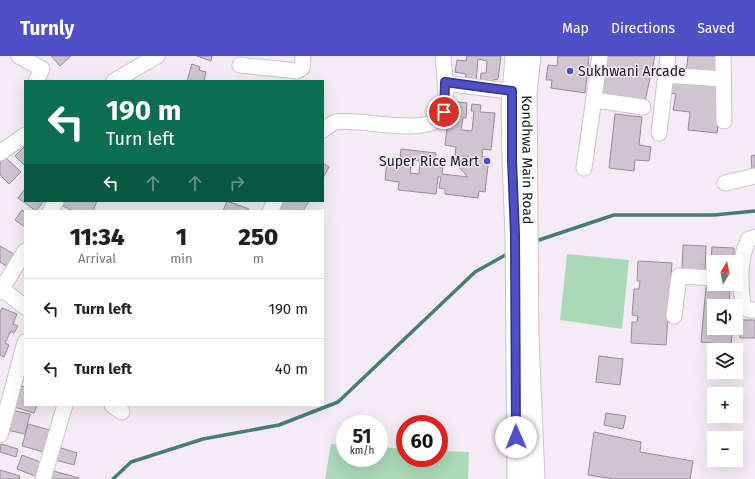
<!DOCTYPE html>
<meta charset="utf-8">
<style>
:root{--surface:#fff;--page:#f6f6f6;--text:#202124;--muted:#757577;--line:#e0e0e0;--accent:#4d50c6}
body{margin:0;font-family:"Fira Sans",sans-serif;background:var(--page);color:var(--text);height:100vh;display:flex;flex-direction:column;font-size:15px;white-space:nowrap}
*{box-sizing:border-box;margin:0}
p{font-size:13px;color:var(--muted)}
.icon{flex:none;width:22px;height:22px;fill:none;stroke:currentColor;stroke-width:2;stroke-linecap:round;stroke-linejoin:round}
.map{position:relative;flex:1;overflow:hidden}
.sheet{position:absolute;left:24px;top:154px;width:300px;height:196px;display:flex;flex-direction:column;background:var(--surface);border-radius:0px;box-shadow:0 4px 16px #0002}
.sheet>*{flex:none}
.banner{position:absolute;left:24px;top:24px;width:300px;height:122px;border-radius:0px;box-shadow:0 4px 16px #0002;background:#0b6e4f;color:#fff;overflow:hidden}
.needle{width:26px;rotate:10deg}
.fabs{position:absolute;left:707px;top:199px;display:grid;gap:8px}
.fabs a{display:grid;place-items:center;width:36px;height:36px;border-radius:0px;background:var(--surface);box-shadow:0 4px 16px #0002;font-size:20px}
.speed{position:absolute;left:336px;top:359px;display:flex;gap:8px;font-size:20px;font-weight:700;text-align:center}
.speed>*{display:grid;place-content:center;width:52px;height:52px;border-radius:50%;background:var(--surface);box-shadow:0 4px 16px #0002;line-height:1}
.speed small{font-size:10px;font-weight:400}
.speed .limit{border:6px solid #d22;background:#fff;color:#111}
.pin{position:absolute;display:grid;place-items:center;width:34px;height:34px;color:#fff;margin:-17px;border:2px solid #fff;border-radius:50%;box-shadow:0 1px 4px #0007}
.me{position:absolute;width:44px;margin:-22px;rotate:359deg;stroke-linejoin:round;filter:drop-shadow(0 0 3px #0008)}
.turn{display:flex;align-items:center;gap:14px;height:84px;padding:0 16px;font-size:18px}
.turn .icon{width:52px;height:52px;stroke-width:2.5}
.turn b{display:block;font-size:28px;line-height:34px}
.lanes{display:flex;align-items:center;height:38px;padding:0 16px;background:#0003;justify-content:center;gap:20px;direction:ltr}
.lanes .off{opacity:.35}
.eta{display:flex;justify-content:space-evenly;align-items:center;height:68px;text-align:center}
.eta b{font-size:24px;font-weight:800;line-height:28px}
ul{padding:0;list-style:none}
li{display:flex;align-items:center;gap:12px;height:60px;padding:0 16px;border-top:1px solid var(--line)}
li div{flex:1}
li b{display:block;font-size:15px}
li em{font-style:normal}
header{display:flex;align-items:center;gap:24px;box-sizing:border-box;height:56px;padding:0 20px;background:var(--accent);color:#fff}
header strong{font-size:19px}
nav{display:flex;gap:22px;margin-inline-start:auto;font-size:14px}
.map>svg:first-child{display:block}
.green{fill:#abd8b9}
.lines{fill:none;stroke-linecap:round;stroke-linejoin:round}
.stream{stroke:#457d7d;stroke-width:3.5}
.building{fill:#cec5ce;stroke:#958d95;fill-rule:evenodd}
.minor-casing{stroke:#ccc2cb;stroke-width:17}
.major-casing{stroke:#ccc2cb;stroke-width:21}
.minor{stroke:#fff;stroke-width:15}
.major{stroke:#fff;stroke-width:19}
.route-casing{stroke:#323481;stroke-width:10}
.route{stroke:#4d50c6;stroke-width:7}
.poi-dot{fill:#4d50c6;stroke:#f5ebf4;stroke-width:1.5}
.labels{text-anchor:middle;stroke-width:3;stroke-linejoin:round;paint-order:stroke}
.poi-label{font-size:14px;fill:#1a171a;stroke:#f5ebf4;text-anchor:start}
.street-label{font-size:14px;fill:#1a171a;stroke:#f5ebf4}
</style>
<header>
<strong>Turnly</strong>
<nav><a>Map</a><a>Directions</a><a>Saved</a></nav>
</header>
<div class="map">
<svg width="755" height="423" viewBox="0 0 755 423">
<rect width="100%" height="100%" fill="#f5ebf4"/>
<path class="green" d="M 567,198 L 629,204 L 622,273 L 560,264 Z
M 331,388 L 345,389 L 345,402 L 379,402 L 379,391 L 405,393 L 405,402 L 439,402 L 439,395 L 469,396 L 468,423 L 325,423 Z"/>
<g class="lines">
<path class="stream" d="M 536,185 L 614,159 L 714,159 L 755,155
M 113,423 L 131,406 L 203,383 L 279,369 L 338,346 L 475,216 L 509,197"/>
</g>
<path class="building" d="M 51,0 L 71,0 L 60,10 Z
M 197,0 L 212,0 L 211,5 Z
M 467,0 L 501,0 L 498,23 L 480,27 L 481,17 L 486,17 L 487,5 L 478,3 L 476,26 L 465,25 L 466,18 L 455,16 L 457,4 L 466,5 Z
M 558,0 L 589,0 L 588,10 L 593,10 L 592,21 L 587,20 L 585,37 L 551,32 L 552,24 L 546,24 L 548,9 L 557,10 Z
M 603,0 L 655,0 L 645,45 L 598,40 Z
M 688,0 L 720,0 L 718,20 L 686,17 Z
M 192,8 L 200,11 L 199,14 L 206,16 L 204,25 L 187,25 Z
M 671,22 L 723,26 L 717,77 L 688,74 L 690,56 L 673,54 L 676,38 L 669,37 Z
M 458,46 L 467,47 L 466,62 L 463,62 L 461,74 L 472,75 L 474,55 L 471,55 L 472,48 L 481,49 L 480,56 L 495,57 L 491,94 L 483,93 L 482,101 L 489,101 L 485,136 L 479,135 L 478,142 L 445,138 L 445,133 L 439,132 L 441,121 L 438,121 L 436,138 L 398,134 L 399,126 L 385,124 L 387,103 L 400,105 L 401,93 L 436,97 L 435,108 L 443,109 L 442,118 L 468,121 L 456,108 L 463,103 L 469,110 L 470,101 L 455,99 L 456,91 L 445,89 L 449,54 L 457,55 ZM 412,104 L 420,105 L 419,118 L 410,117 Z
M 615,58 L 642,61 L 639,89 L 651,91 L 649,105 L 635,104 L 634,115 L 609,112 Z
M 25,90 L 25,110 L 15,100 Z
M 755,99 L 755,113 L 752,113 L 751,100 Z
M 4,100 L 21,116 L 9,128 L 0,119 L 0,104 Z
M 323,107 L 329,111 L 323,122 Z
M 25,133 L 25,145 L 44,145 L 36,155 L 18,142 Z
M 63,145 L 97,145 L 93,155 L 73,155 L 61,149 Z
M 227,145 L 249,153 L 248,155 L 223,155 Z
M 282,145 L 309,145 L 303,155 L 276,155 Z
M 22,154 L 25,156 L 25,171 L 15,164 Z
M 683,189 L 706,190 L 705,216 L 682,215 Z
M 0,190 L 17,200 L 10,212 L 0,206 Z
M 712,191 L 734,192 L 734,206 L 714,206 L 714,217 L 710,217 Z
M 638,205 L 672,207 L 666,289 L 631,287 L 632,266 L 637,266 L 638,260 L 632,259 L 634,233 L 639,233 L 640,225 L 637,225 Z
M 706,231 L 730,234 L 729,250 L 714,250 L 714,272 L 733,272 L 731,289 L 701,286 Z
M 2,252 L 17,258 L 13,268 L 18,270 L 14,277 L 11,275 L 5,287 L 9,289 L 4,301 L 0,299 L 0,256 Z
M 740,264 L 755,264 L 755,282 L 740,282 Z
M 599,300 L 623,303 L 620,329 L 596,326 Z
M 21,330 L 25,331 L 25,349 L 37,349 L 34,357 L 14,351 Z
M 11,354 L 30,358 L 25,378 L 7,374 Z
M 606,357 L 626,360 L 623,373 L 604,369 Z
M 28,368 L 50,374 L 44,396 L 22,390 Z
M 594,376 L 641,386 L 640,396 L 693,405 L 690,423 L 615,423 L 588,419 Z
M 1,388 L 18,393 L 16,401 L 0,396 Z
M 55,390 L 77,397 L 74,409 L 52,403 Z
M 22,399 L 43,407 L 38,421 L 17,413 Z
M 0,414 L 20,420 L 19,423 L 0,423 Z
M 50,414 L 79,422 L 79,423 L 47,423 Z"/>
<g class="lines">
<g class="minor-casing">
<path id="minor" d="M 19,0 L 42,13 L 36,25
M 723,0 L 724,65
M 240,9 L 297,15 L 302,12 L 303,0
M 665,19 L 723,23
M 114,25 L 157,0
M 445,27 L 523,37
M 594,44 L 643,51
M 323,74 C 327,71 332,67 336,66 C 358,61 435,84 444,55 C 448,40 444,16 443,0
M 659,77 L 668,0
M 0,97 L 25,79
M 584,112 L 600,0
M 725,127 L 755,120
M 50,155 L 56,145
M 270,155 L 275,145
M 755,181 L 749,183 C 739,200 740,229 743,249 L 749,254 L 755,254
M 2,233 L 25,251
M 0,236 L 25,195
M 674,260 L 679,220 L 714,222
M 112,349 L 122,356
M 0,379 L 25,286
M 43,423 L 65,349"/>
</g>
<g class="major-casing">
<g id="major">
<path d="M 515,0 L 511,50 L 512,104 L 515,179 L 517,423"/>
<path id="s1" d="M 531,0 L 527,37 L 529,281 L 535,423"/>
</g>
</g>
<use href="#minor" class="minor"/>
<use href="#major" class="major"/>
</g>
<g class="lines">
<g class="route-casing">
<path id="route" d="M 444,56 L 445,26 L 512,35 L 512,104 L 515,179 L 516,381"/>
</g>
<use href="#route" class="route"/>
</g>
<g class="poi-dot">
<circle cx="570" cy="15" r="4"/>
<circle cx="487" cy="105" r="4"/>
</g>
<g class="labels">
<g class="poi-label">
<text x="578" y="20">Sukhwani Arcade</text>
<text x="479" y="110" text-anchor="end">Super Rice Mart</text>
</g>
<g class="street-label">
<text dy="5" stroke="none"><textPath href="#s1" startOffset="104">Kondhwa Main Road</textPath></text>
</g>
</g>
</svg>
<div class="fabs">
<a><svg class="needle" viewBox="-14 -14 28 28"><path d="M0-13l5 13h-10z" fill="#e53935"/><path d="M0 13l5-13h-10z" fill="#757577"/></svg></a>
<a><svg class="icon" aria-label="sound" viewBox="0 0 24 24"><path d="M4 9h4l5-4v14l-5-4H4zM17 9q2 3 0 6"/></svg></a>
<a><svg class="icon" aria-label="layers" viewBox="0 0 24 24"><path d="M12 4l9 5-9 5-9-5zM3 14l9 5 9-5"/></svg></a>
<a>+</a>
<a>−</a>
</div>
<div class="speed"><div>51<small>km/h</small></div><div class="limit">60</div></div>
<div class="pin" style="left:444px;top:56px;background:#d93025"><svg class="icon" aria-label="arrive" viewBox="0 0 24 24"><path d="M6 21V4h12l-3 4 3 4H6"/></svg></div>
<svg class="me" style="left:516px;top:381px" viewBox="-20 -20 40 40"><circle r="19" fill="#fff"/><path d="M0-13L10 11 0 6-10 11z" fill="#4d50c6"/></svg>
<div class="banner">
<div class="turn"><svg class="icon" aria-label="left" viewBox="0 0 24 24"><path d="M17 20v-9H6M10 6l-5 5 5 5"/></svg><div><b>190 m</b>Turn left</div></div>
<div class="lanes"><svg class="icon" aria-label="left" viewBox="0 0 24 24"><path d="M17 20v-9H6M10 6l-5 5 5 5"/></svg><svg class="icon off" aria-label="ahead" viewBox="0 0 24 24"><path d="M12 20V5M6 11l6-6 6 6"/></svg><svg class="icon off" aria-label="ahead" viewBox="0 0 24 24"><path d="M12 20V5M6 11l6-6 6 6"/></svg><svg class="icon off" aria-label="right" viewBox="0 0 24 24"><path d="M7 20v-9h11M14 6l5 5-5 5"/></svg></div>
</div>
<section class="sheet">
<div class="eta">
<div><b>11:34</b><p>Arrival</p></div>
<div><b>1</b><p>min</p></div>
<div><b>250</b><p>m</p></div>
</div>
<ul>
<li><svg class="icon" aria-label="left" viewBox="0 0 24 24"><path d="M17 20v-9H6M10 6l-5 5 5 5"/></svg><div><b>Turn left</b></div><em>190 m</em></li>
<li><svg class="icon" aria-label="left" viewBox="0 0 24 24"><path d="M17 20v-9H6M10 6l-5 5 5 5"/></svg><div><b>Turn left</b></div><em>40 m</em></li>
</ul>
</section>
</div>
